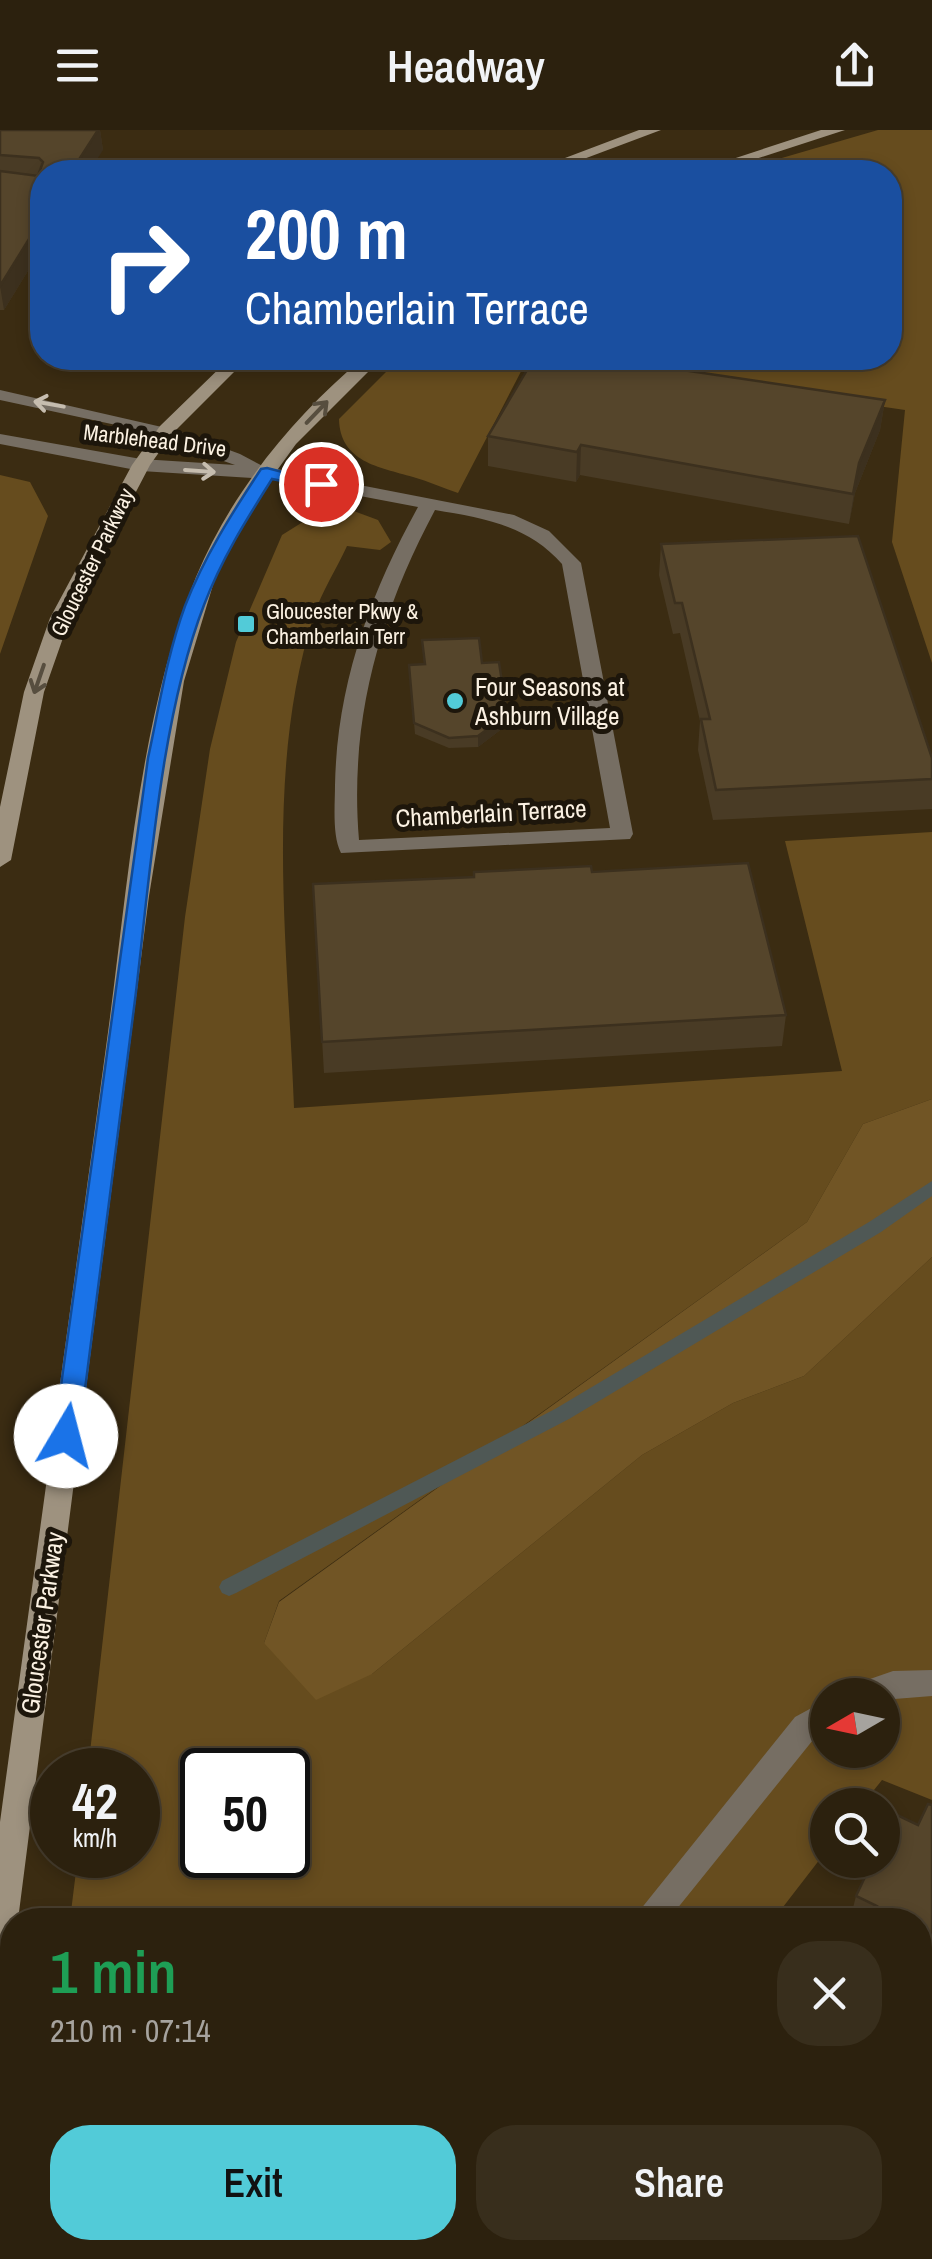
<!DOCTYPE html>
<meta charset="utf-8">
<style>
:root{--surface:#2c210e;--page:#382e1c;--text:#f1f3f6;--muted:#a6a39e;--line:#483e2e;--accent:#52cbd8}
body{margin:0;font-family:"Archivo Narrow",sans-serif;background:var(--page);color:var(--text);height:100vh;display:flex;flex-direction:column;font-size:38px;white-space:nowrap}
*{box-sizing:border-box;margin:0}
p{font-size:32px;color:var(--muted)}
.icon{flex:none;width:55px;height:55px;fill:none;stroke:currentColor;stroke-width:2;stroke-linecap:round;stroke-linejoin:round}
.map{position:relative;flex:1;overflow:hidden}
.drawer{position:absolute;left:0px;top:1778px;width:932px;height:352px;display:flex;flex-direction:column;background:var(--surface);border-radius:40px 40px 0 0;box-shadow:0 5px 15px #0003,0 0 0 2px var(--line)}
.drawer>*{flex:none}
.top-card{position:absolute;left:30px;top:30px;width:872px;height:210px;border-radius:40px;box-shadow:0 5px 15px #0003,0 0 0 2px var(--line);background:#1a4fa0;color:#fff;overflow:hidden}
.needle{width:65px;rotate:261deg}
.tools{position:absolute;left:810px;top:1548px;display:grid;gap:20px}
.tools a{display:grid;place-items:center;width:90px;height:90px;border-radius:50%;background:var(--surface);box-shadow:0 5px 15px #0003,0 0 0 2px var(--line);font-size:50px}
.speed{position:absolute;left:30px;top:1618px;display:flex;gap:20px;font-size:50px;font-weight:700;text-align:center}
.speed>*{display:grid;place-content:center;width:130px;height:130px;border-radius:50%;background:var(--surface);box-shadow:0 5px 15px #0003,0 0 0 2px var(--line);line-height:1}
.speed small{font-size:25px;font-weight:400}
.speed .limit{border:5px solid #111;border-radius:15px;background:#fff;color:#111}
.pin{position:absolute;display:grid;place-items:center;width:85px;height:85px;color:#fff;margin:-42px;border:5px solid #fff;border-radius:50%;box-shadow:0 2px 10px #0007}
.me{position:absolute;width:110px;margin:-55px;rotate:8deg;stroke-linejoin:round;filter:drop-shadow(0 0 8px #0008)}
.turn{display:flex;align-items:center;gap:35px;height:210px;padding:0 50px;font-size:45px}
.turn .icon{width:130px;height:130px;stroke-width:2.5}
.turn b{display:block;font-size:70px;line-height:85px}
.round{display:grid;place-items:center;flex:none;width:105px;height:105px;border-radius:40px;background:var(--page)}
.headline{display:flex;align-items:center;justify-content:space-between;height:170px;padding:0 50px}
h1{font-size:60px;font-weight:600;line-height:75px;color:#1e9e55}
.button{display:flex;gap:20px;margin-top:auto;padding:20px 50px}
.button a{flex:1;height:115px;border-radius:40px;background:var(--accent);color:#111;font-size:40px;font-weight:600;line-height:115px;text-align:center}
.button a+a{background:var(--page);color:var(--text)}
header{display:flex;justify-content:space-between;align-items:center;height:130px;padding:0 50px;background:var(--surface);font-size:45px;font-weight:600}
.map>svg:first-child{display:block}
.green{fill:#664c1e;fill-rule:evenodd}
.forest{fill:#715525}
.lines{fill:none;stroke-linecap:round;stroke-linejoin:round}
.stream{fill:#4f5855;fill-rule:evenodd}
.minor{fill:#766e63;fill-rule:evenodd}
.tertiary{fill:#766e63;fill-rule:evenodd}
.secondary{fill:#9e927f;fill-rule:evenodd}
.wall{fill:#493b25}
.shaded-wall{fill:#3c301e}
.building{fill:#55452b;stroke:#3c301e;stroke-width:2.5}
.oneway{stroke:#c6bdaf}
.oneway2{stroke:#574e3f}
.route{fill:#1a73e8;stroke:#114b97;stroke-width:2.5}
.poi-dot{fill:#52cbd8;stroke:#1d160b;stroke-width:4}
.labels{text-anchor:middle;stroke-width:10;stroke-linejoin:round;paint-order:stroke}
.far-street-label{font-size:22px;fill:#fbf1e2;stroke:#1d160b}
.far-poi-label{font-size:22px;fill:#fbf1e2;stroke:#1d160b;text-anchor:start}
.poi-label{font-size:25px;fill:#fbf1e2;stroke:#1d160b;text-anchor:start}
.street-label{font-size:25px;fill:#fbf1e2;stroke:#1d160b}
</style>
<header><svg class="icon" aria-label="menu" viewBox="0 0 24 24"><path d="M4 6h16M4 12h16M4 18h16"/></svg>Headway<svg class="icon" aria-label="share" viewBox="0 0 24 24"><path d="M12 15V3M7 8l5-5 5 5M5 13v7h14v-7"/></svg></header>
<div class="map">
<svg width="932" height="2129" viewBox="0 0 932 2129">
<rect width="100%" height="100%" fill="#3b2c12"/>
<path class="green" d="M 878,0 L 932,0 L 932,533 L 892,412 L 905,280 L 553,228 L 890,228 L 890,42 L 734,42 Z
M 400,228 L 528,228 L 458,363 C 443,358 428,351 413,347 C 379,337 340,332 339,289 Z
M 0,345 L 30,352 L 48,386 L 0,524 Z
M 351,380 L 378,390 L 391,412 L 380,420 L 347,416 C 337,438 322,461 314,485 C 264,640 288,817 294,978 L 842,941 L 785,711 L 932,702 L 932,969 L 863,994 L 807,1092 L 279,1471 L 264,1513 L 372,1544 L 642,1325 L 733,1273 L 804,1246 L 932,1127 L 932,1670 L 882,1650 L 862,1675 L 828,1675 L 827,1720 L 773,1790 L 70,1790 L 78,1725 L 138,1725 L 138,1640 L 88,1640 L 185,787 L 210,619 L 236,512 L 282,405 L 314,385 ZM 828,1565 L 882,1565 L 882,1620 L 828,1620 ZM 202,1640 L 288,1640 L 288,1725 L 202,1725 Z
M 37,2118 L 518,2118 L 509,2129 L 36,2129 Z"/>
<path class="forest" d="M 932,969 L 932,1127 L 804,1246 L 733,1273 L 642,1325 L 372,1544 L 316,1570 L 264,1513 L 279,1472 L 807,1092 L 863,994 Z"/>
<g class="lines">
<path class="stream" d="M 932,1051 L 932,1066 L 881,1102 L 569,1289 L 236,1463 L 229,1466 L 222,1463 L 219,1457 L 222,1451 L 555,1279 L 869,1092 Z"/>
<path class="minor" d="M 267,337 L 514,385 L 549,401 L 581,433 L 633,704 L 630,709 L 341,723 C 332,705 335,675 335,655 C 337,554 370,464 418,377 L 260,347 L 260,339 ZM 435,380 C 483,388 528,395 562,434 L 610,698 L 359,710 C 349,591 379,485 435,380 Z
M 932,1540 L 932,1566 L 882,1570 L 882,1565 L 845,1565 L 850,1556 L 893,1541 Z
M 828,1569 L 828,1598 L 817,1605 L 668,1790 L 632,1790 L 795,1587 Z
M 410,2118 L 444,2118 L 443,2129 L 409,2129 Z"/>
<path class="tertiary" d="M 0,260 L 175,300 L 240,324 L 276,343 L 267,349 L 141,341 L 0,314 L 0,304 L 141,329 L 235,335 L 130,298 L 0,270 Z"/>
<path class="secondary" d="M 639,0 L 661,0 L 549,42 L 528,42 Z
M 821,0 L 845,0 L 716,42 L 693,42 Z
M 230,228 L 248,228 L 172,304 L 150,335 L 70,488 L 44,562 L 11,730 L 0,737 L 0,677 L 24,562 L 50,488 L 132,335 L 160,296 Z
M 363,228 L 382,228 L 296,314 L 252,375 L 216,445 L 184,551 L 149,766 L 18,1790 L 12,1790 L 11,1819 L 0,1823 L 0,1692 C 35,1434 71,1176 106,917 C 127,767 138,588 196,447 C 232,361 293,287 363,228 Z"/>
</g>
<path class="wall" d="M 0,0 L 100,0 L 103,20 L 42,42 L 42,118 L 4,180 L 0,180 Z
M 885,270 L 880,300 L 855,363 L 849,394 L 580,345 L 576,352 L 488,336 L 488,306 Z
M 661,414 L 932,628 L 932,679 L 713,690 L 698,620 L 700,591 L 680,503 L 673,504 L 659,445 Z
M 422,510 L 482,533 L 507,595 L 478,617 L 449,618 L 415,604 L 409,535 L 424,534 Z
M 592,742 L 786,885 L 782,916 L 324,943 L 313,754 Z
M 932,1675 L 932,1880 L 920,1874 L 920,1790 L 850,1790 L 856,1766 L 918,1695 Z
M 628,2118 L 920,2118 L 932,2129 L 627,2129 Z"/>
<path class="shaded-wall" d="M 98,0 L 100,0 L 103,20 L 89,42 L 71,42 Z
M 42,88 L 42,118 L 4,180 L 0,156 Z
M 885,270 L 880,300 L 855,363 L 849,394 L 859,333 Z
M 581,315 L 580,345 L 576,352 L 577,322 Z
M 507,585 L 507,595 L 478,617 L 478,606 Z"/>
<path class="building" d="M 0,0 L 98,0 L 71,42 L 42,42 L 42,88 L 0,156 L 0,41 L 38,46 L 43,32 L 39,28 L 0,25 Z
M 534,228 L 601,228 L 885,270 L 859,333 L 853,364 L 581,315 L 577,322 L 488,306 Z
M 858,406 L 932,628 L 932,649 L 716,660 L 701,589 L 710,589 L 682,473 L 675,473 L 661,414 Z
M 479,508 L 482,533 L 499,532 L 507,585 L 478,606 L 449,608 L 414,593 L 409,535 L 425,534 L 422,510 Z
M 748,733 L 786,885 L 322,912 L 313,754 L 474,747 L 474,742 L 591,736 L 592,742 Z
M 928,1674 L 932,1675 L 932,1851 L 920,1845 L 920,1790 L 871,1790 L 877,1776 L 856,1766 L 873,1730 L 882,1730 L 882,1710 L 895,1684 L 918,1695 Z
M 920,2060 L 932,2067 L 932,2129 L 658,2129 L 640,2118 L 920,2118 Z"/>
<defs><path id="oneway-shaft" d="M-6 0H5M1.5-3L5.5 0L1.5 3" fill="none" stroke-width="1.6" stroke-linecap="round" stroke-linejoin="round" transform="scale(2.5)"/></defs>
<g class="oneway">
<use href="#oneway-shaft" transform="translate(49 274) rotate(-170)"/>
<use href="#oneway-shaft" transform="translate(200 341) rotate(4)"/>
</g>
<g class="oneway2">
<use href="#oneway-shaft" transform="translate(317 282) rotate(-46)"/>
<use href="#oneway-shaft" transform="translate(39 549) rotate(109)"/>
</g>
<path class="route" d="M 267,338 L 329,354 L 321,359 L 272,349 C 246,390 221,430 204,475 C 160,589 150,748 135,870 C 116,1016 97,1161 79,1306 L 75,1313 L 57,1313 L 54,1306 L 148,628 C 159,577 167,525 185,476 C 204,427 232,383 261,339 Z"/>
<g class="poi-dot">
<rect x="236" y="484" width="20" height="20" rx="5"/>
<circle cx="455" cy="571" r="10"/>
</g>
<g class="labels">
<g class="far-street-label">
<text transform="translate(155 310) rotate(7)" y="8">Marblehead Drive</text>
<text transform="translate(92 432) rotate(-64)" y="8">Gloucester Parkway</text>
</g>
<g class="far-poi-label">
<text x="266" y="489">Gloucester Pkwy &amp;<tspan x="266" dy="25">Chamberlain Terr</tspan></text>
</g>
<g class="poi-label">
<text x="475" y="566">Four Seasons at<tspan x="475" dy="29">Ashburn Village</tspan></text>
</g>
<g class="street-label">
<text transform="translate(491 683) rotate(-3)" y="9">Chamberlain Terrace</text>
<text transform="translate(42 1493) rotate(-82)" y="9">Gloucester Parkway</text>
</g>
</g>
</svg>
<div class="tools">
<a><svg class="needle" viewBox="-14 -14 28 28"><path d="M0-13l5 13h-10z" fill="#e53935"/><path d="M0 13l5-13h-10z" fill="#a6a39e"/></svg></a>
<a><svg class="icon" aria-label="search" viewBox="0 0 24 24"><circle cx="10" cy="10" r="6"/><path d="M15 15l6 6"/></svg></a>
</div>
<div class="speed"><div>42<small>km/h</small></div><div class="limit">50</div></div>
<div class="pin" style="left:321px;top:354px;background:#d93025"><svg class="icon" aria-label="arrive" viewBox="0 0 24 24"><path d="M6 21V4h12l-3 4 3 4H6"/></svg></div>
<svg class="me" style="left:66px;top:1306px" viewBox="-20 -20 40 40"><circle r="19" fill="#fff"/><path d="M0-13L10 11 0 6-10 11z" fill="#1a73e8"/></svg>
<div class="top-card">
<div class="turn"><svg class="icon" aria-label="right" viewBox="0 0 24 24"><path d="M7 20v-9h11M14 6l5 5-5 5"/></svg><div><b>200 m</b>Chamberlain Terrace</div></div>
</div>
<section class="drawer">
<div class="headline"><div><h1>1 min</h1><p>210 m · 07:14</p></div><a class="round"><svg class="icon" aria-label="close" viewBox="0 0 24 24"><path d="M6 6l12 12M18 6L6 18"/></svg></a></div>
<div class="button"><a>Exit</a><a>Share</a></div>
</section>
</div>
